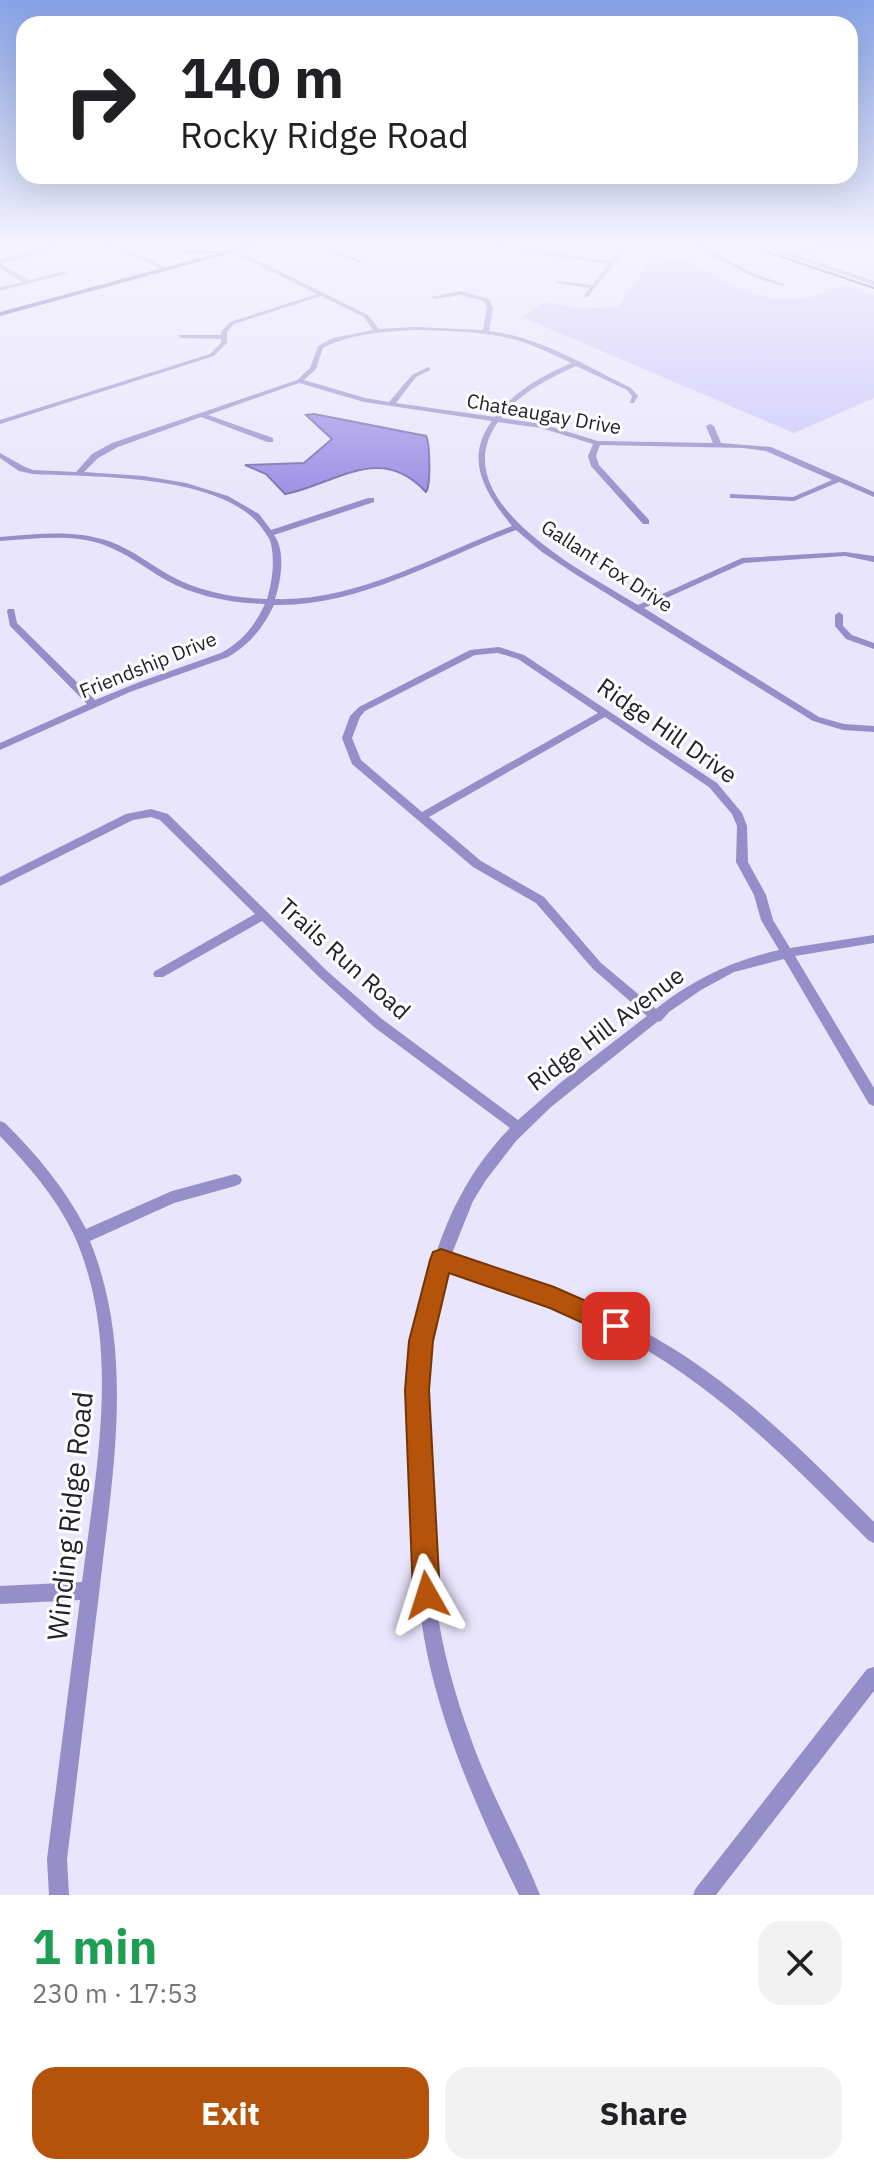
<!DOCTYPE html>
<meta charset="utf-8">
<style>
:root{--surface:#fff;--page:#f2f2f2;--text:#202124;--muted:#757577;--accent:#b45309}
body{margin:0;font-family:"IBM Plex Sans",sans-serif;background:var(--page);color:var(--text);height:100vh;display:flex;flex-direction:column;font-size:30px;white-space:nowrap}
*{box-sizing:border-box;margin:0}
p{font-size:26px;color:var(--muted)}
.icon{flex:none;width:44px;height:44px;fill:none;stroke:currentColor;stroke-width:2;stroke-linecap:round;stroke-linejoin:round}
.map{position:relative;height:1895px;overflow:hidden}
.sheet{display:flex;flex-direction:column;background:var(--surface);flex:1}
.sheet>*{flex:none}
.guide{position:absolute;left:16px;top:16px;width:842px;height:168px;border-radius:24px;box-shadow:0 8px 32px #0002;background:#fff;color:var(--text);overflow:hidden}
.pin{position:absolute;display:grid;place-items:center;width:68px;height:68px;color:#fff;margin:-34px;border-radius:16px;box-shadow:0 4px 12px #0006}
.me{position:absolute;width:88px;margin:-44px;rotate:354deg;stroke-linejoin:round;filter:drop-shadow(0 0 6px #0008)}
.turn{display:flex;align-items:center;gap:28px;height:168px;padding:0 32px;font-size:36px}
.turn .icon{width:104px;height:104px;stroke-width:2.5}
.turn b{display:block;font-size:56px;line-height:68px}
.round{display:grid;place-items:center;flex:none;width:84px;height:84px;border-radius:24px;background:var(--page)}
.summary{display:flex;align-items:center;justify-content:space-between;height:136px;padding:0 32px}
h1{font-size:48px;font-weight:800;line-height:60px;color:#1e9e55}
.cta{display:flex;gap:16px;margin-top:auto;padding:16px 32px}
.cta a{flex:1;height:92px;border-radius:24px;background:var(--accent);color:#fff;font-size:32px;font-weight:800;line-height:92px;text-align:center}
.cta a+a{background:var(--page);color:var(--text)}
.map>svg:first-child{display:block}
.green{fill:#ccc6fb}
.water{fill:#998ae3;stroke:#756aac;stroke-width:2}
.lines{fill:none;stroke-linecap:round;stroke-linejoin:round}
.stream{stroke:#756aac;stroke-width:2}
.minor{fill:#968ec8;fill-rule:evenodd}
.major{fill:#583da6;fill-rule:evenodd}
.rail{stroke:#3d3b48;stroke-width:2}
.route{fill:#b45309;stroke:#753606;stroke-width:2}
.labels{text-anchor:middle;stroke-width:6;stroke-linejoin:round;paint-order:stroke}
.far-street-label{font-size:20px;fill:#22212c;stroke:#fff}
.street-label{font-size:24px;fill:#22212c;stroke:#fff}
.near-street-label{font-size:28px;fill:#22212c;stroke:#fff}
</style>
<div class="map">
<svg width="874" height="1895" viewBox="0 0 874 1895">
<rect width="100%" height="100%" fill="#e8e5fc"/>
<path class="green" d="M 653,256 L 683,259 L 740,289 L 775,299 L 808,298 L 843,285 L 874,295 L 874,398 L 794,433 L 522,317 L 545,302 L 582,309 L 619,306 Z"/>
<path class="water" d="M 314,414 L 426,436 C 430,444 431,485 426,492 C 380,442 336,484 285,494 L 266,474 L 245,465 L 304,463 L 332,439 L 306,415 Z"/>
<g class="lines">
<path class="stream" d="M 230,250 L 241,246
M 182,252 L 223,252"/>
<path class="minor" d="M 54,246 L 64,246 L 0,264 L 0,260 Z
M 99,246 C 123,246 149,257 169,270 L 164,271 L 137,257 Z
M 319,246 L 327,246 L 364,262 L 359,263 Z
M 480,246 L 497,246 L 611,261 L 623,246 L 628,246 L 587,298 L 584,296 L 590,288 L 556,283 L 559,281 L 592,285 L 609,264 Z
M 694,246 L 701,246 L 757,275 L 785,284 L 782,286 L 753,277 Z
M 761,246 L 769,246 L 792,254 L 820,246 L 874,246 L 874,249 L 824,249 L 798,256 L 874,281 L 874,285 Z
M 235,249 L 368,315 L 379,329 L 416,327 L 483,330 L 487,308 L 484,301 L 461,295 L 434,299 L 431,297 L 461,291 L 489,299 L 493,308 L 489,331 C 540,337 586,366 631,388 L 638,396 L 634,403 L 630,403 L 632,396 L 627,390 L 576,366 C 548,379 519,393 501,418 L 542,424 L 598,441 L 713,443 L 706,426 L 710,424 L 714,426 L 721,443 L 771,447 L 874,492 L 874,497 L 839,482 L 794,501 L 733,498 L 730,498 L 730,494 L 793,497 L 832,480 L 766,451 L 743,448 L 600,445 L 596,456 L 599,465 L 649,520 L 649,524 L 643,524 L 591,466 L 588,456 L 593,444 L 541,428 L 498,422 C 441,501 586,573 638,605 L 742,558 L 845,552 L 874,556 L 874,562 L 845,556 L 744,563 L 644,608 L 819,717 L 844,724 L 874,726 L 874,732 L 843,730 L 813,721 L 575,574 L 542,552 L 516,530 C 439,559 358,607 274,605 C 263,628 250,644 228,657 L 130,692 L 0,750 L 0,743 L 87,704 L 10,626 L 7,611 L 8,609 L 14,609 L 17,623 L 95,700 L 142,681 L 221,653 C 241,642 253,628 263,608 L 265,604 C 230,603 194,596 164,579 C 144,567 126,553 104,545 C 72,533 34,539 0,541 L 0,537 C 37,534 76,529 111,542 C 133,550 151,565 171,576 C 200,592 234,598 267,599 C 272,582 275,562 271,544 C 270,538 265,533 262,528 C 223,474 94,477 33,474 L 19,471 L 0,458 L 0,453 L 25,467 L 33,470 L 76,472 L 92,454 L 112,443 L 297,380 L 310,368 L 318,346 L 333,338 L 373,330 L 364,317 L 321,296 L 234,324 L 227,332 L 227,343 L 214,356 L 0,424 L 0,420 L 210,354 L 221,343 L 221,339 L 181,338 L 179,337 L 179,335 L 221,335 L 221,332 L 230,322 L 317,294 L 233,252 ZM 416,330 C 448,331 481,331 512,339 C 532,344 552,354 571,363 C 542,376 514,391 495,417 L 396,403 L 416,377 L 430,370 L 430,368 L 428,367 L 412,375 L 389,402 L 365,398 L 304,380 L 316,369 L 323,348 C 352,333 384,332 416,330 ZM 299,383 L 364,402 L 492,421 C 463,460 486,494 512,526 C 438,554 356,602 275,599 C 281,581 286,551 274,535 L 374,502 L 374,498 L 368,498 L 271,530 L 259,514 L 228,496 L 186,483 L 144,476 L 84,472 L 98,458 L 118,447 L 201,417 L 267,442 L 273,442 L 273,438 L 208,415 Z
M 0,264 L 29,280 L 65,271 L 68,273 L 0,291 L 0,287 L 23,282 L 0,268 Z
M 839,612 L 843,615 L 843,626 L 852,635 L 874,643 L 874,649 L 846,639 L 835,626 L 835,615 Z
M 499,647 L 524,655 L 717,783 L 742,813 L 747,826 L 748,862 L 766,895 L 773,920 L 790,948 L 874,935 L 874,943 L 795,956 L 874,1088 L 874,1106 L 869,1104 L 784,959 L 734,972 L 701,990 L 669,1012 L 661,1021 L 657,1022 L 551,1107 L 516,1141 L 486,1180 L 473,1201 L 451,1256 C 515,1277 579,1298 639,1329 C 729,1376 802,1450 874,1522 L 874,1543 L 868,1540 C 795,1467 721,1390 629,1340 C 572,1309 508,1289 447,1269 C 428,1339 426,1409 429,1481 C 430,1522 430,1563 436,1603 C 442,1649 455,1695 471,1739 C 490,1793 519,1842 540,1895 L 519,1895 C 484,1824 451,1751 432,1675 C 417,1615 414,1555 412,1494 C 409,1366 415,1225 510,1128 L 374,1027 L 319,977 L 262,921 L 163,977 L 155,977 L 153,974 L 155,971 L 255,914 L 160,820 L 151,817 L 133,820 L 0,886 L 0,877 L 126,814 L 151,809 L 168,814 L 327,971 L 382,1019 L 518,1120 L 560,1083 L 647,1016 L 593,969 L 536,903 L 473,867 L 352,764 L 342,738 L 350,716 L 359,707 L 470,650 ZM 498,653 L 518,659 L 598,713 L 422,812 L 361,760 L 352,738 L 360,717 L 365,711 L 475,655 ZM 605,717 L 709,787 L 732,814 L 737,826 L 736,862 L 754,895 L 761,920 L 779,950 C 732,961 694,979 656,1009 L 601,963 L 544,897 L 481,861 L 429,817 Z
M 0,1121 L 5,1123 C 37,1155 65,1188 86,1229 L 172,1191 L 235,1174 L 240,1176 L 242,1180 L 240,1184 L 235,1186 L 174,1203 L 90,1241 C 136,1355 112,1476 99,1594 C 88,1682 78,1771 67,1859 L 69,1895 L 49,1895 L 47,1859 L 80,1600 L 0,1604 L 0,1586 L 82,1582 C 96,1469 123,1342 73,1233 C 55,1196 28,1165 0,1136 Z
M 874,1667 L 874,1691 L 716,1895 L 693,1895 L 696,1888 L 867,1669 Z"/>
<path class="major" d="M 244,246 L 257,246 L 0,316 L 0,312 Z"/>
<path class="rail" d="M 750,246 L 874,288"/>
</g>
<linearGradient id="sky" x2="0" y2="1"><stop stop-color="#88a3e6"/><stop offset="0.48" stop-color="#f5f3fe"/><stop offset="1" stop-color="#f5f3fe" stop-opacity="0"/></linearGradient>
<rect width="874" height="512" fill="url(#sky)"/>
<path class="route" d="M 441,1249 L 554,1287 L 625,1318 L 628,1326 L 625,1335 L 616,1338 L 550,1308 L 449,1273 L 433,1341 L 429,1390 L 440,1595 L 436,1605 L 427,1609 L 417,1605 L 413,1595 L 405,1390 L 409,1341 L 430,1260 L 433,1252 Z"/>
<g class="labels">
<g class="far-street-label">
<text transform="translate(544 414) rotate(10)" y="7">Chateaugay Drive</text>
<text transform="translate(607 566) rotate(33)" y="7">Gallant Fox Drive</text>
<text transform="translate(148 665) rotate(-22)" y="7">Friendship Drive</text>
</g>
<g class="street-label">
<text transform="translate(667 731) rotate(35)" y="8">Ridge Hill Drive</text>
<text transform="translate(344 959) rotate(42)" y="8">Trails Run Road</text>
<text transform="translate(606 1029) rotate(-37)" y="8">Ridge Hill Avenue</text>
</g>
<g class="near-street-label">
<text transform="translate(70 1516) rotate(-84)" y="10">Winding Ridge Road</text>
</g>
</g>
</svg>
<div class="pin" style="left:616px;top:1326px;background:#d93025"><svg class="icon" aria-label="arrive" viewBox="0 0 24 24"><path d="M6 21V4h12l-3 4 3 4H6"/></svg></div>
<svg class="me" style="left:427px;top:1595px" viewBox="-20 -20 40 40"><path d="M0-17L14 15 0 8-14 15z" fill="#b45309" stroke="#fff" stroke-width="4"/></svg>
<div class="guide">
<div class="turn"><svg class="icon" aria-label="right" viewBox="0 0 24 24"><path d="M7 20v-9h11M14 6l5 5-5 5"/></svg><div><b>140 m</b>Rocky Ridge Road</div></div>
</div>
</div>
<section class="sheet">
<div class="summary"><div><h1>1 min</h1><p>230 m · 17:53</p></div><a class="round"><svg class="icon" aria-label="close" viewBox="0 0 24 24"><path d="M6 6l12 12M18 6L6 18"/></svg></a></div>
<div class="cta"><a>Exit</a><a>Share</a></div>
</section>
